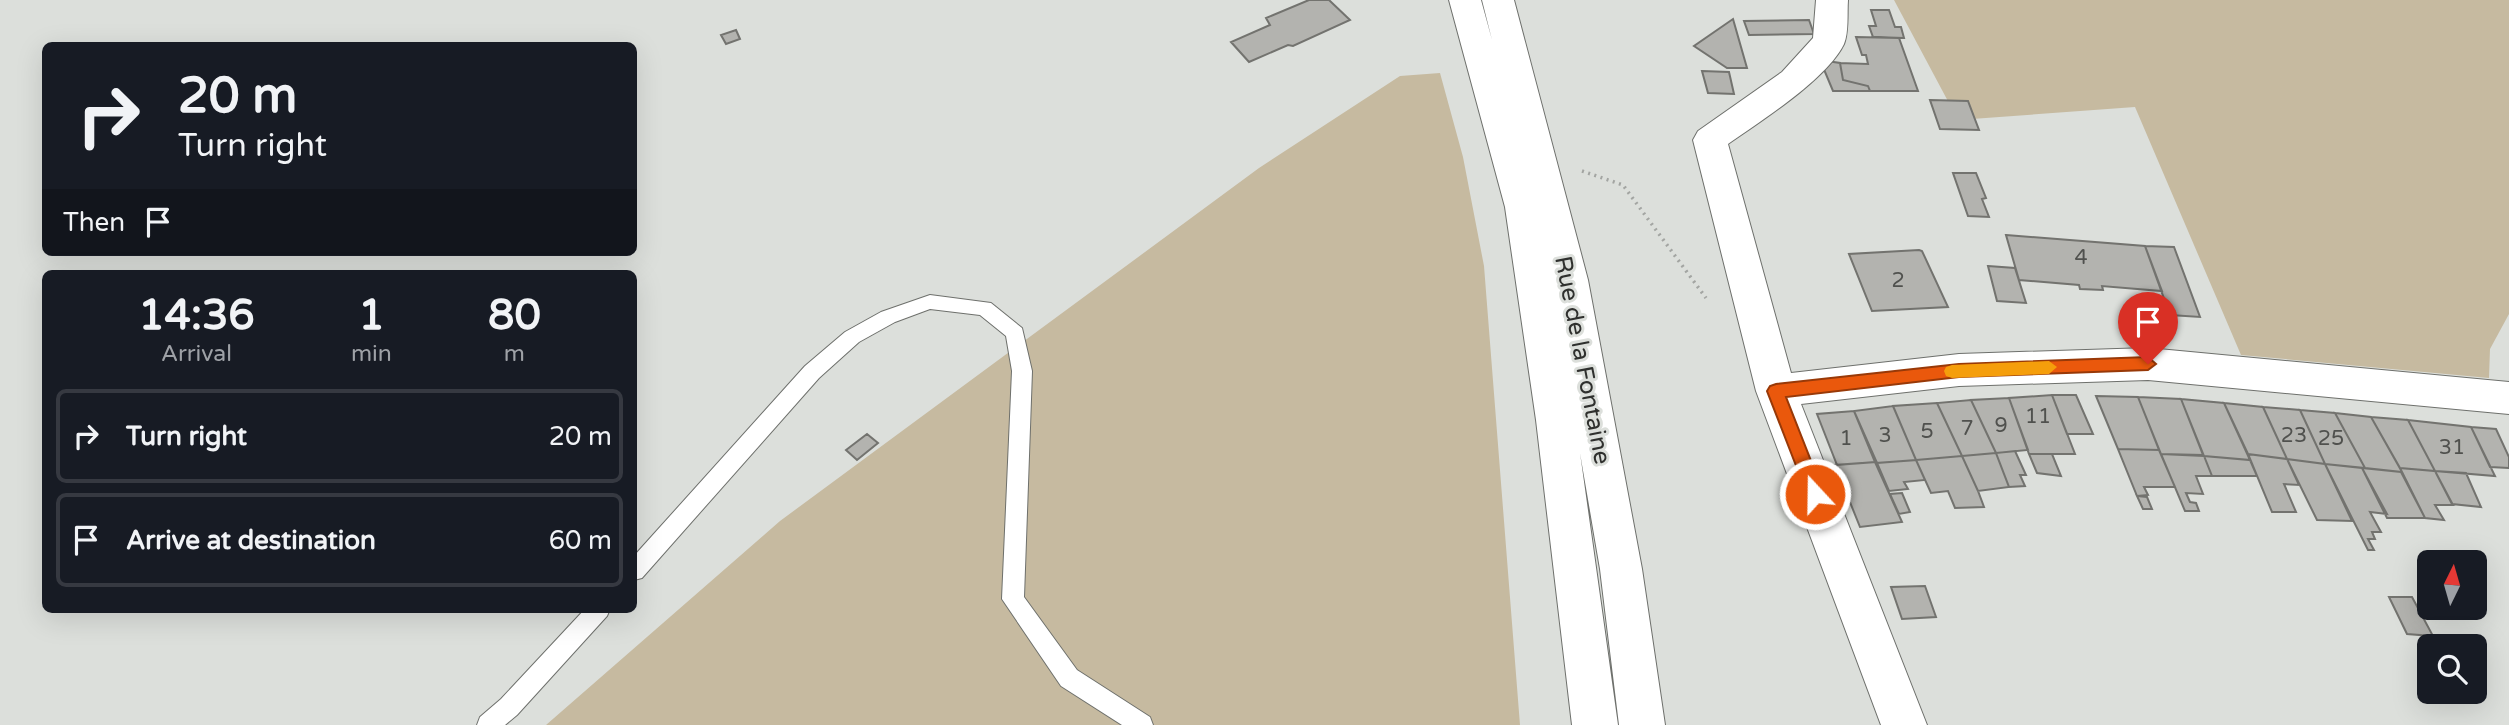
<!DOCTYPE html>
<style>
:root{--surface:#171b24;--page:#242831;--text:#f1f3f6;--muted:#9ea1a6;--line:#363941}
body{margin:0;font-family:"Varela Round",sans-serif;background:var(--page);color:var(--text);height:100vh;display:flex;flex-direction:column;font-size:26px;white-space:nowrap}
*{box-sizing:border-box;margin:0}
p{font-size:23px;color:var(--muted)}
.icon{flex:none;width:38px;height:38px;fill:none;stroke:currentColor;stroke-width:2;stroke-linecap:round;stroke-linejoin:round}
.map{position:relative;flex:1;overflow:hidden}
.sheet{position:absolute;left:42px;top:270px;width:595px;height:343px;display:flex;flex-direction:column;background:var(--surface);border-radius:10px;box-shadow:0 7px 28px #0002}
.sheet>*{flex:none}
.top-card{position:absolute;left:42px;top:42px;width:595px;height:214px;border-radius:10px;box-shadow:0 7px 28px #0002;background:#171b24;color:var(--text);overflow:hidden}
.needle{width:46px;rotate:5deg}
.tools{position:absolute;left:2417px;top:550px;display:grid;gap:14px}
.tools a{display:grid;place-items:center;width:70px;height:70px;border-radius:10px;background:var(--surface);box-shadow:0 7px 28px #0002;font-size:35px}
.pin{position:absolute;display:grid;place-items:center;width:60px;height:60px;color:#fff;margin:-72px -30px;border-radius:50% 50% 50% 0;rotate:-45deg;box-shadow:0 0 7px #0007}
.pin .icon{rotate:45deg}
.me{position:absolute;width:77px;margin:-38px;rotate:339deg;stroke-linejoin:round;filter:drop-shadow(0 0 5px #0008)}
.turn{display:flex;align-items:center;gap:24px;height:147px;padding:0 21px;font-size:32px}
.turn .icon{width:91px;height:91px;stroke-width:2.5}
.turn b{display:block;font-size:49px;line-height:60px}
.then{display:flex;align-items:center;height:66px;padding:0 21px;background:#0003;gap:14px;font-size:26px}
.eta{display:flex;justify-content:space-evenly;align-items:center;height:119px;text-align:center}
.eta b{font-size:42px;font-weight:700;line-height:49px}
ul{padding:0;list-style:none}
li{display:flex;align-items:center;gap:21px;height:94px;margin:0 14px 10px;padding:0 7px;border:4px solid var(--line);border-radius:10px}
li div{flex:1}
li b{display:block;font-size:26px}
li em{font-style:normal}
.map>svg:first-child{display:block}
.green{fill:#c6baa0}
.building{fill:#b3b3af;stroke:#73736f;stroke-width:2}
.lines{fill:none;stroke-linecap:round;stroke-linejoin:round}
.lane-casing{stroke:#6e706c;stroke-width:2}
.street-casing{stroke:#6e706c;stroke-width:2}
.primary-casing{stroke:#6e706c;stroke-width:2}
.path{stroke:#a3a5a2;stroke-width:3.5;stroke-dasharray:2 4.5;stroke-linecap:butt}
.lane{fill:#fff;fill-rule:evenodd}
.street{fill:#fff;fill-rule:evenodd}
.primary{fill:#fff;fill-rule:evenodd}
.route{fill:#ea580c;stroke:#983908;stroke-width:2}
.slow{fill:#f59e0b}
.labels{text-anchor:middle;stroke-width:6;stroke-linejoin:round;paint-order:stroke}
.number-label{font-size:21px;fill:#50514e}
.street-label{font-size:24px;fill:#2f302e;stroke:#dcdfdb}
</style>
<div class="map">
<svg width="2509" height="725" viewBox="0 0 2509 725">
<rect width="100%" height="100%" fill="#dcdfdb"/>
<path class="green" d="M 1894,0 L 2509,0 L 2509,314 L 2490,349 L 2489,378 L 2241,355 L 2135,107 L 1958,120 Z
M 1440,73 L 1463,157 L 1484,266 L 1520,725 L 546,725 L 780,521 L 1259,168 L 1400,76 Z"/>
<path class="building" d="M 1309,0 L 1329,0 L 1350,20 L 1293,46 L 1288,45 L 1249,62 L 1231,42 L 1270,25 L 1266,18 Z
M 1871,10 L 1889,10 L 1895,27 L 1901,27 L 1904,38 L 1873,37 L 1869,26 L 1876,26 Z
M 1733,19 L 1747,68 L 1727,68 L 1694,46 Z
M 1809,20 L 1814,34 L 1749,35 L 1744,21 Z
M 736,30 L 740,39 L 726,44 L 721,35 Z
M 1856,37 L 1899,38 L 1918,91 L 1870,91 L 1868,86 L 1843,80 L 1840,63 L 1868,64 L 1866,55 L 1862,55 Z
M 1820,60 L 1840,63 L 1843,80 L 1868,86 L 1870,91 L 1833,91 Z
M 1702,71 L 1729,72 L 1734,94 L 1708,93 Z
M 1930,100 L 1968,101 L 1979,130 L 1940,129 Z
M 1953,173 L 1976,173 L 1986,198 L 1982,199 L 1989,217 L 1968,216 Z
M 2006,235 L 2145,246 L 2162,291 L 2102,286 L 2103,290 L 2080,289 L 2079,285 L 2019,280 Z
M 2145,246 L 2174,247 L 2200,317 L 2170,315 Z
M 1919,250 L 1922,251 L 1948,307 L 1872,311 L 1849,254 Z
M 1988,266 L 2015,268 L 2026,303 L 1997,301 Z
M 2052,395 L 2075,454 L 2029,454 L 2009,398 Z
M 2052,395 L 2076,395 L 2093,434 L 2067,434 Z
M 2096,396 L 2138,397 L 2159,450 L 2118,449 Z
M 2138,397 L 2181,399 L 2203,455 L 2161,454 Z
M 2009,398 L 2028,450 L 1996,453 L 1971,400 Z
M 2181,399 L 2224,403 L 2250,460 L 2204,456 Z
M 1971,400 L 1996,453 L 1962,456 L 1937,403 Z
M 1937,403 L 1962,456 L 1916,460 L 1893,406 Z
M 2224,403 L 2263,407 L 2287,459 L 2248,454 Z
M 1893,406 L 1916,460 L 1877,463 L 1854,411 Z
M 2263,407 L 2300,410 L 2325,464 L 2287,459 Z
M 2300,410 L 2335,413 L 2365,468 L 2325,464 Z
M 1854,411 L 1875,462 L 1837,465 L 1817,414 Z
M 2335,413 L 2371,417 L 2402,472 L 2365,468 Z
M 2371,417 L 2408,420 L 2435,471 L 2400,468 Z
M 2408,420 L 2471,427 L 2495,476 L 2435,471 Z
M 2471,427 L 2496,429 L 2509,457 L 2509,468 L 2490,467 Z
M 867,434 L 878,443 L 857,460 L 846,450 Z
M 2118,449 L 2159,450 L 2175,487 L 2144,487 L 2148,495 L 2137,496 Z
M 2015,451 L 2026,475 L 2020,475 L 2025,486 L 2009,487 L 1996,453 Z
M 1996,453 L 2009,487 L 1978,491 L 1962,456 Z
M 2029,454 L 2052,454 L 2061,476 L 2037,473 Z
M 2161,454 L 2204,456 L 2212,476 L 2196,476 L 2203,494 L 2186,493 L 2190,502 L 2196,503 L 2199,511 L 2185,511 Z
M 2248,454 L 2287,459 L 2299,485 L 2284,484 L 2296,512 L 2272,512 Z
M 1962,456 L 1978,491 L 1984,507 L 1955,508 L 1948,491 L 1931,493 L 1916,460 Z
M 2204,456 L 2250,460 L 2257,476 L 2212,476 Z
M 2287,459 L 2325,464 L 2352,521 L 2317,520 Z
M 1916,460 L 1925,480 L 1904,482 L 1908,489 L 1889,491 L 1877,463 Z
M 1875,462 L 1902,522 L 1860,527 L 1835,465 Z
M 2325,464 L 2362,468 L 2387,514 L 2370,512 L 2381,532 L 2372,532 L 2375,539 L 2368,539 L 2374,550 L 2368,550 Z
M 2362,468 L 2401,472 L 2425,518 L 2387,518 Z
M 2400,468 L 2435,471 L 2453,505 L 2435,505 L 2444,520 L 2425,518 Z
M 2435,471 L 2466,473 L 2481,507 L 2452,504 Z
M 1902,493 L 1910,512 L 1899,514 L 1890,494 Z
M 2137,496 L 2147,497 L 2152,509 L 2143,509 Z
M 1925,586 L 1936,617 L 1902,619 L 1891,587 Z
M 2389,597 L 2412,597 L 2433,636 L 2407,634 Z"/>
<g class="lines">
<g class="lane-casing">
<path id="lane" d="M 930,295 L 991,303 L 1022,328 L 1032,371 L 1024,597 L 1077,670 L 1150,717 L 1153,725 L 1122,725 L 1061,686 L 1002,599 L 1012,371 L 1006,336 L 980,315 L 930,309 L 895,322 L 859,342 L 819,378 L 642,578 L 634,580 L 634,556 L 805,366 L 845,332 L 881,312 Z
M 585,609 L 610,609 L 607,616 L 517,715 L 505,725 L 477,725 L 480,717 L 501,699 Z"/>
</g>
<g class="street-casing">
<path id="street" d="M 1816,0 L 1848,0 C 1847,13 1849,32 1844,44 C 1827,79 1761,121 1728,144 L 1791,373 L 1959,354 L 2148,348 L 2509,382 L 2509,414 L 2148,380 L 1959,386 L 1801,404 L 1927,725 L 1881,725 L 1756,391 L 1693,140 L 1698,131 L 1782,72 L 1813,38 Z"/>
</g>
<g class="primary-casing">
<path id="primary" d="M 1449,0 L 1481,0 L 1492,40 L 1482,0 L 1514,0 L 1588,280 L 1642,569 L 1665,725 L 1619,725 L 1600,569 L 1580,453 L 1618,725 L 1572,725 L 1536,420 L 1505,207 Z"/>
</g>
<path class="path" d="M 1582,171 L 1623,185 L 1706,298"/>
<use href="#lane" class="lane"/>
<use href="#street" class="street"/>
<use href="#primary" class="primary"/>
</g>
<path class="route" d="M 2148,357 L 2156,364 L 2148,370 L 1959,377 L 1786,397 L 1824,494 L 1821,499 L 1815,501 L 1809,499 L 1807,494 L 1767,391 L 1770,386 L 1776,384 L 1959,364 Z"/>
<path class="slow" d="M 2049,361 L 2057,367 L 2049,374 L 1952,378 L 1946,376 L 1944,371 L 1946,367 L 1952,365 Z"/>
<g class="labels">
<g class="number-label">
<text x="2081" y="264">4</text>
<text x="1898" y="287">2</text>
<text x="2038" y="423">11</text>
<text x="2001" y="432">9</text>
<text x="1967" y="435">7</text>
<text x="1927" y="438">5</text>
<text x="1885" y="442">3</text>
<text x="2294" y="442">23</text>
<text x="1846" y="445">1</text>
<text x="2331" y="445">25</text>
<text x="2452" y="454">31</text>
</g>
<g class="street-label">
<text transform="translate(1583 360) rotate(79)" y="8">Rue de la Fontaine</text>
</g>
</g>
</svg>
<div class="tools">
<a><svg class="needle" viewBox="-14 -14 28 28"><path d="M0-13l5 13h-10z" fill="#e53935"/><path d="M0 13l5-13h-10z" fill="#9ea1a6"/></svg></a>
<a><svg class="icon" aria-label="search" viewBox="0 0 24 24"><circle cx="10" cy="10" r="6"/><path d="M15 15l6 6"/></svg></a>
</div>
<div class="pin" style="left:2148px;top:364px;background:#d93025"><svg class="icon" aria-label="arrive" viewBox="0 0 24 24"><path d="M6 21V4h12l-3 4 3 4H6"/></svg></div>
<svg class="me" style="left:1815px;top:494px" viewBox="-20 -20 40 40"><circle r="17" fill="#ea580c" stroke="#fff" stroke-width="3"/><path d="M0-11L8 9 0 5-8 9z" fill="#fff"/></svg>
<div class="top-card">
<div class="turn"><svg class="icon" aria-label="right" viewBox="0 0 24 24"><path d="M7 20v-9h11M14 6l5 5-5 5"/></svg><div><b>20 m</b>Turn right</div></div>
<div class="then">Then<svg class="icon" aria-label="arrive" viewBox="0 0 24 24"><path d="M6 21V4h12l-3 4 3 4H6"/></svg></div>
</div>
<section class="sheet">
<div class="eta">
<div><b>14:36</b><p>Arrival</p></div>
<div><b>1</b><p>min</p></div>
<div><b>80</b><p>m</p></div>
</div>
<ul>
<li><svg class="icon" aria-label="right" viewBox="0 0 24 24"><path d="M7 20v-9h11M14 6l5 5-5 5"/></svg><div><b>Turn right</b></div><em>20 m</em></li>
<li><svg class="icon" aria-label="arrive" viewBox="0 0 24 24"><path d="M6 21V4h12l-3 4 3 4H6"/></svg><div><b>Arrive at destination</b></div><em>60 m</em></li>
</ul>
</section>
</div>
